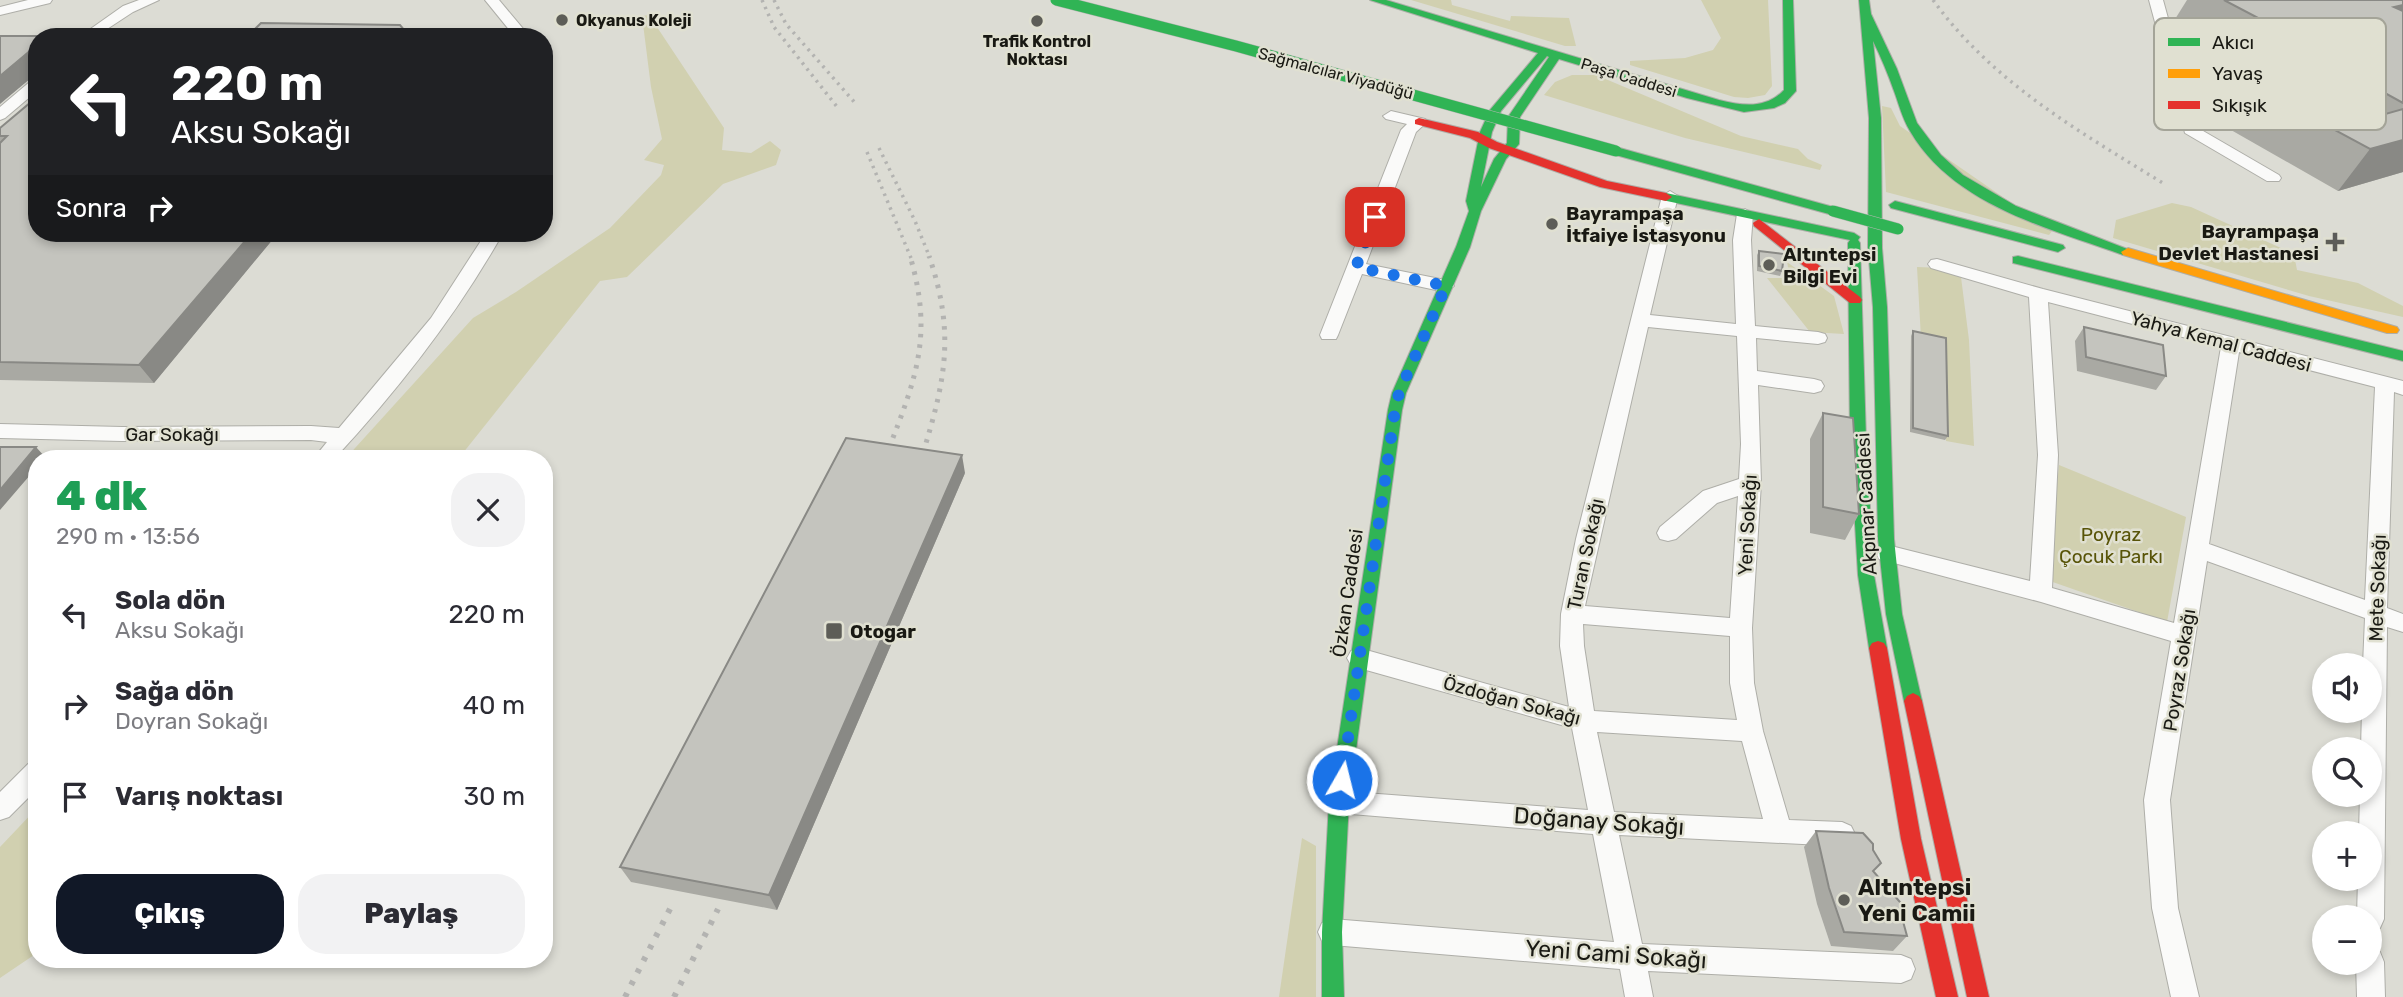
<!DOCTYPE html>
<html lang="tr">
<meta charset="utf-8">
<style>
:root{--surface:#fff;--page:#f2f2f3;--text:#2b2b33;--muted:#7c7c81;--accent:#111827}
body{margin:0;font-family:Rubik,sans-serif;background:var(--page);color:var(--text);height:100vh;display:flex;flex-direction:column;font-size:26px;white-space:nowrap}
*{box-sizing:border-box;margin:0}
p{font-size:23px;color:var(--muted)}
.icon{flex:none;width:38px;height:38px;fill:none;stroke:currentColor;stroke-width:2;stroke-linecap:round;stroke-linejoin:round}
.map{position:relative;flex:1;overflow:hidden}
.sheet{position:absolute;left:28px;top:450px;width:525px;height:518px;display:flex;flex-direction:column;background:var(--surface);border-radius:28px;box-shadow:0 4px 10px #0003}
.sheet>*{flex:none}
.guide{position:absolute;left:28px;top:28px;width:525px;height:214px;border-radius:28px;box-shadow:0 4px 10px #0003;background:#202124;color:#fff;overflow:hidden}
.controls{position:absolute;left:2312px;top:653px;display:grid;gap:14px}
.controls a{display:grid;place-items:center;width:70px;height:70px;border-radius:50%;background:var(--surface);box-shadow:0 4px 10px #0003;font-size:35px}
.pin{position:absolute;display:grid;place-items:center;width:60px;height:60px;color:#fff;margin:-30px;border-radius:14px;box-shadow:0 4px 10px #0006}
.me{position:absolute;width:77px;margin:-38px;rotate:8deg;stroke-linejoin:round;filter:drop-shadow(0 0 5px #0008)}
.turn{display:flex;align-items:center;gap:24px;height:147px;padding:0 28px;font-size:32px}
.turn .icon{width:91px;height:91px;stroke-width:2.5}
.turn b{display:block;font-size:49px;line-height:60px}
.then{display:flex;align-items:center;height:66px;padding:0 28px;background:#0003;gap:14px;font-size:26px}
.round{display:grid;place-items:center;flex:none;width:74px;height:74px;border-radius:28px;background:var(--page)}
.head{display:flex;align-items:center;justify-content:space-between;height:119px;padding:0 28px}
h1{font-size:42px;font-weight:800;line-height:52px;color:#1e9e55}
.action{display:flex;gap:14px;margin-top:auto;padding:14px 28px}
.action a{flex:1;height:80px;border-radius:28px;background:var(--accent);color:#fff;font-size:28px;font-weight:800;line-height:80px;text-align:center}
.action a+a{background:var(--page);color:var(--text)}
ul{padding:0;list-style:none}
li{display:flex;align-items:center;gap:21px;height:91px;padding:0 28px}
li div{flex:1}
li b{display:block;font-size:26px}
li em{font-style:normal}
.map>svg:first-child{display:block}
.green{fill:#d1d0b0}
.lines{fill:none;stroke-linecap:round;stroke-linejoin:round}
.street-casing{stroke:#aeaea8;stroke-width:2}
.fast-casing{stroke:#aeaea8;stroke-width:2}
.slow-casing{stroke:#aeaea8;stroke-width:2}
.jam-casing{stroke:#aeaea8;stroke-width:2}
.street{fill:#fafaf9;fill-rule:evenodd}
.fast{fill:#30b455;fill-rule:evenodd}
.slow{fill:#ff9f0a;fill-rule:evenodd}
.jam{fill:#e5322d;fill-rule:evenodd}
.rail-far2{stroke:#b3b3b1;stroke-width:3.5;stroke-dasharray:2.5 5;stroke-linecap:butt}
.rail-far1{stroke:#b3b3b1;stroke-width:5;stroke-dasharray:3.5 7;stroke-linecap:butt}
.rail{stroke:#b3b3b1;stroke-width:6;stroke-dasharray:4.5 9;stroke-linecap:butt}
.fast-bridge-casing{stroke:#b7b7b4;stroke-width:12;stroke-linecap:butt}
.fast-bridge{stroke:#30b455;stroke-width:11}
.wall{fill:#a9a9a3}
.shaded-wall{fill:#898985}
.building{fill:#c4c4be;stroke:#898985;stroke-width:2}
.route{stroke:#1a73e8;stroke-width:12;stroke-dasharray:0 21.6}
.poi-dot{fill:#5d5d57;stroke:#e0e0d1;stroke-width:2.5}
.labels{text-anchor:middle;stroke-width:5;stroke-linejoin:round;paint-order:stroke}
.far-poi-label{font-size:16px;font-weight:bold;fill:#191913;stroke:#e0e0d1;text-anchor:start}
.far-street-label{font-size:16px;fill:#191913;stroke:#e0e0d1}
.poi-label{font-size:19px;font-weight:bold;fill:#191913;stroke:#e0e0d1;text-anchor:start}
.street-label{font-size:19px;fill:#191913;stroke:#e0e0d1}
.park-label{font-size:19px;fill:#585408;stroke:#e0e0d1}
.near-street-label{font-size:23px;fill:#191913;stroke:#e0e0d1}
.near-poi-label{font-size:23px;font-weight:bold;fill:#191913;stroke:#e0e0d1;text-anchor:start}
.key{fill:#e0e0d1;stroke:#a4a498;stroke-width:2}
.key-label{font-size:19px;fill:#191913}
</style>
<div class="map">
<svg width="2403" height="997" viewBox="0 0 2403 997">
<rect width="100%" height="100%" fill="#dcdcd4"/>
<path class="green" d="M 1411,0 L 1451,0 L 1452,5 L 1510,21 L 1511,16 L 1569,18 L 1576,46 L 1565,46 Z
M 1701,0 L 1768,0 L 1772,86 L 1765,95 L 1748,98 L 1734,97 L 1630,65 L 1630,61 L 1685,58 L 1713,50 L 1721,38 Z
M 649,15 L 724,128 L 722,150 L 751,153 L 770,141 L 781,150 L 776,165 L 723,184 L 627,277 L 600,281 L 459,458 L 346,458 L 473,318 L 516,292 L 610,228 L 661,175 L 664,165 L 644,160 L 662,139 L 651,87 L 642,16 Z
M 1572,75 L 1596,75 L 1741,136 L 1798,149 L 1808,159 L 1822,165 L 1820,170 L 1685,138 L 1544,95 L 1555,82 Z
M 1882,106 L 1891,108 L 1900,126 L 2052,231 L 2049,235 L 1886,192 Z
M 2172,203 L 2191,207 L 2294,254 L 2297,270 L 2358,283 L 2403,306 L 2403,317 L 2309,296 L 2113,238 L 2116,220 Z
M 1787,262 L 1834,296 L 1844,334 L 1810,332 L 1767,278 L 1790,278 Z
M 1917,267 L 1943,268 L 1961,277 L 1969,340 L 1974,446 L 1946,441 L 1944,343 L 1921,338 Z
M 2059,465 L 2186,517 L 2167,622 L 2047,580 Z
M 37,808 L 37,953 L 0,978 L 0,847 Z
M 1302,838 L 1316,846 L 1316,997 L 1279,997 Z"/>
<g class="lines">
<g class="street-casing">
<path id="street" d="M 28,0 L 52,0 L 50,3 L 0,15 L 0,7 Z
M 139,0 L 159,0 L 133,12 L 101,33 L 91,33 L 89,30 L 123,6 Z
M 485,0 L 499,0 L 530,37 L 515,37 Z
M 2149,0 L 2163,0 L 2198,128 L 2279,175 L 2281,178 L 2279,181 L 2267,181 L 2185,133 Z
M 37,79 L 37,91 L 5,118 L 0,120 L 0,107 L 32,80 Z
M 1391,111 L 1425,119 L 1427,122 L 1416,132 L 1366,264 L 1445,280 L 1454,286 L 1445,292 L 1362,274 L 1338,335 L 1336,339 L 1322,339 L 1320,335 L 1401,130 L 1407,124 L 1386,119 L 1383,116 Z
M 1670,191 L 1678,196 L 1650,315 L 1736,324 L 1733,240 L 1737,214 L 1745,209 L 1753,214 L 1751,240 L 1755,326 L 1818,332 L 1825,334 L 1827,338 L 1825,342 L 1818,344 L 1756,338 L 1757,371 L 1814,379 L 1821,381 L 1824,386 L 1821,391 L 1814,393 L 1758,385 L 1761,483 L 1752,628 L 1754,683 L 1763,731 L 1789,820 L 1842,822 L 1851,826 L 1855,834 L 1851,842 L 1842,846 L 1619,835 L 1642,944 L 1901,955 L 1911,959 L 1915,969 L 1911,979 L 1901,983 L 1648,971 L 1653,997 L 1625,997 L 1620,969 L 1332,945 L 1322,941 L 1318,932 L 1322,923 L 1332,919 L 1614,942 L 1593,834 L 1339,813 L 1330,810 L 1326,802 L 1330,794 L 1339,791 L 1588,810 L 1572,728 L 1359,668 L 1351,665 L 1347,658 L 1351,651 L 1359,648 L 1569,707 L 1560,646 L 1561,614 L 1576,539 L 1662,196 ZM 1648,327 L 1737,336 L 1741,444 L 1739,479 L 1703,491 L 1660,527 L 1657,533 L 1660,539 L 1668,541 L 1676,539 L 1717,503 L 1738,496 L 1730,618 L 1585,606 ZM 1583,624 L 1730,636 L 1730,683 L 1737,720 L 1594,711 L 1584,646 ZM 1597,732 L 1742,741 L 1763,819 L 1614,812 Z
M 486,233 L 503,233 C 456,316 399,389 335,458 L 314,458 L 327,442 L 311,440 L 122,441 L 0,438 L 0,424 L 122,427 L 311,426 L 339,428 L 431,318 Z
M 1937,259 L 2043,289 L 2403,381 L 2403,395 L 2394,392 L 2387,608 L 2403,614 L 2403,632 L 2387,627 L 2384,919 L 2380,928 L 2370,932 L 2370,917 L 2357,917 L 2358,878 L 2370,878 L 2370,833 L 2359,833 L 2360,794 L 2370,794 L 2370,749 L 2361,749 L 2362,710 L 2370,710 L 2370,665 L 2363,665 L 2365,618 L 2207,561 L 2170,800 L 2178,908 L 2199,997 L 2171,997 L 2152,908 L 2144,800 L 2171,641 L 2041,602 L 1879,559 L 1876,553 L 1879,547 L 1887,545 L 2030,581 L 2038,455 L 2029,297 L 1931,268 L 1928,264 L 1931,260 ZM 2048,302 L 2221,347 L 2174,623 L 2052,588 L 2058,455 ZM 2239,352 L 2375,387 L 2365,600 L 2209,544 Z
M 37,761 L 37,789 L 9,817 L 0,820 L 0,792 L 28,764 Z
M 2370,948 L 2380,952 L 2384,962 L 2385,997 L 2357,997 L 2356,962 L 2370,962 Z"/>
</g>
<g class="fast-casing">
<path id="fast" d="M 1370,0 L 1386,0 L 1719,100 C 1743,106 1766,109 1784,90 L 1783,0 L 1793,0 L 1796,91 L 1785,103 L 1774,108 L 1744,112 L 1687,98 L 1559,59 L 1520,117 L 1519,144 L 1506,159 L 1481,211 L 1470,247 L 1406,393 L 1402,410 L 1349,802 L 1342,932 L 1344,997 L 1322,997 L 1322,932 L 1329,802 L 1388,410 L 1392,393 L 1456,247 L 1469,211 L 1466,201 L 1480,132 L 1490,110 L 1538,53 ZM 1547,56 L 1549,57 L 1508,117 L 1507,143 L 1494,159 L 1481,187 L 1492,132 L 1501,111 Z
M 1859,0 L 1869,0 L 1871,14 L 1897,69 L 1917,123 L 1941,155 L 1963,175 L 2016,206 L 2135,252 L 2133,255 L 2123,255 C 2048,228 1953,205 1910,131 C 1902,118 1899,104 1894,91 C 1888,74 1881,57 1873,41 L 1881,118 L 1882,248 L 1887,307 L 1894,539 L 1902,614 L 1922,701 L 1919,706 L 1913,709 L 1907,706 L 1904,701 L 1886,614 L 1878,539 L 1873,307 L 1868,248 L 1869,118 Z
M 1616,147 L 1837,208 L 1839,211 L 1833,215 L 1829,214 L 1612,154 L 1610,151 Z
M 1666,193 L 1854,233 L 1860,237 L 1858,240 L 1860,243 L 1866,439 L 1874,575 L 1887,648 L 1884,653 L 1878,655 L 1872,653 L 1869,648 L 1858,575 L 1850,439 L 1848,243 L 1850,240 L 1662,200 L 1662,194 Z
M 1895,201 L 2063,245 L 2065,248 L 2058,252 L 1891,208 L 1889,205 Z
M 2018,256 L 2403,351 L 2403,361 L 2013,263 L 2013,257 Z"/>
</g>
<g class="slow-casing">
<path id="slow" d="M 2128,248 L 2397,327 L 2399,330 L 2397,333 L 2387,333 L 2123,255 L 2121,252 Z"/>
</g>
<g class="jam-casing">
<path id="jam" d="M 1419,118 L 1478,132 L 1497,142 L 1607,181 L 1666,193 L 1672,197 L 1666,201 L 1600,187 L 1489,148 L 1470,138 L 1415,124 L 1415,120 Z
M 1759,219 L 1860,297 L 1862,300 L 1860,303 L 1850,303 L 1754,226 L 1753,223 Z
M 1878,641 L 1884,643 L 1887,648 L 1921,839 L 1958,997 L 1936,997 L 1901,839 L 1869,648 L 1872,643 Z
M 1913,693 L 1919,696 L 1922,701 L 1989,997 L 1967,997 L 1904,701 L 1907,696 Z"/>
</g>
<use href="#street" class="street"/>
<use href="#fast" class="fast"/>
<use href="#slow" class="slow"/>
<use href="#jam" class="jam"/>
<path class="rail-far2" d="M 762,0 L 774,27 L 838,108
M 774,0 L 786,24 L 856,104
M 1933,0 C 1993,83 2080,132 2166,185
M 879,148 L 915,221 L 930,258
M 867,152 L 911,258"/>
<path class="rail-far1" d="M 889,448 C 917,376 933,334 910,256
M 923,453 C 946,378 955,332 929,256"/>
<path class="rail" d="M 625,997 L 674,901
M 674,997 L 718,909"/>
<g class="fast-bridge-casing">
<path id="fast-bridge" d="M 1056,0 L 1236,46 L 1616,151
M 1833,211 L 1898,229"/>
</g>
<use href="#fast-bridge" class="fast-bridge"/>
</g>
<path class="wall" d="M 2187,0 L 2403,0 L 2403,172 L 2338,191 L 2210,118 L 2225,96 L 2187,75 L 2206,44 L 2172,24 Z
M 37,97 L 37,233 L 278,233 L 154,383 L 0,380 L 0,128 Z
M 1759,251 L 1782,271 L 1780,276 L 1757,271 L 1757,255 Z
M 2084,327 L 2166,376 L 2156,390 L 2077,371 L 2075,341 Z
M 1913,331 L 1948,436 L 1945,440 L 1910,432 L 1911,336 Z
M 1823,413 L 1859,514 L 1845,540 L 1810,533 L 1810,439 Z
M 965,473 L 777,910 L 631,882 L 620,867 Z
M 1816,831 L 1901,915 L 1907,936 L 1893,951 L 1831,946 L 1817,904 L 1804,847 Z"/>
<path class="shaded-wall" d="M 2403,5 L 2403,36 L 2394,7 Z
M 37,45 L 37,73 L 0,104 L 0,76 Z
M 2347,72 L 2318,114 L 2298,87 Z
M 2403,140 L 2403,172 L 2338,191 L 2370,149 Z
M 252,233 L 278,233 L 154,383 L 139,365 Z
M 36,447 L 45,457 L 44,458 L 37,458 L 37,467 L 0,510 L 0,490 Z
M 962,455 L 965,473 L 777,910 L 769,895 Z"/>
<path class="building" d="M 2224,0 L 2403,0 L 2403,5 L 2394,7 L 2403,11 L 2403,103 L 2347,72 L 2298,87 L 2361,121 L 2403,109 L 2403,140 L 2370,149 L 2237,77 L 2272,67 L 2212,34 L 2262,20 Z
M 261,23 L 400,25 L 410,37 L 247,37 Z
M 0,36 L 47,36 L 37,37 L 37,45 L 0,76 Z
M 37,97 L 37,233 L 252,233 L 139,365 L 0,362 L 0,143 L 7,136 L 0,136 L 0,128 Z
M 1759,251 L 1784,254 L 1782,271 L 1759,266 Z
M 2084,327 L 2163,345 L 2166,376 L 2086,357 Z
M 1913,331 L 1946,338 L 1948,436 L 1913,428 Z
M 1823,413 L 1853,418 L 1859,514 L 1823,507 Z
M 846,438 L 962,455 L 769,895 L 620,867 Z
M 0,447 L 36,447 L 0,490 Z
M 1816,831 L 1863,833 L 1873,844 L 1873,850 L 1881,863 L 1873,871 L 1906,909 L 1901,914 L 1907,936 L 1844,932 L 1829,888 Z"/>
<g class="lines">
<path class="route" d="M 1342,780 L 1395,410 L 1399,393 L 1446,286 L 1356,267 L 1375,217"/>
</g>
<g class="poi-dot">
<circle cx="562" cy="20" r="7"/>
<circle cx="1037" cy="21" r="7"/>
<circle cx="1552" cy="224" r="7"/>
<path d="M2331.5 231.5h7v7h7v7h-7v7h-7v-7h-7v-7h7z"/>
<circle cx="1769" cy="265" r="7"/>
<rect x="825" y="622" width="18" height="18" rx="3.5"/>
<circle cx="1844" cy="900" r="7"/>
</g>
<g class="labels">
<g class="far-poi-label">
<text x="576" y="26">Okyanus Koleji</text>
<text x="1037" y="47" text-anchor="middle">Trafik Kontrol<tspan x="1037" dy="18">Noktası</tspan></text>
</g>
<g class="far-street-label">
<text transform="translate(1336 73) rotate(15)" y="6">Sağmalcılar Viyadüğü</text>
<text transform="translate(1629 77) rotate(17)" y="6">Paşa Caddesi</text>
</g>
<g class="poi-label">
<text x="1566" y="220">Bayrampaşa<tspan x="1566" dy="22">İtfaiye İstasyonu</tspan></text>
<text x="2319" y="238" text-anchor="end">Bayrampaşa<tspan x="2319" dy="22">Devlet Hastanesi</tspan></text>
<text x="1783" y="261">Altıntepsi<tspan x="1783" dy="22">Bilgi Evi</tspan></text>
<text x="850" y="638">Otogar</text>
</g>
<g class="street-label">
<text transform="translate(2221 341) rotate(15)" y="7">Yahya Kemal Caddesi</text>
<text x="172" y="441">Gar Sokağı</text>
<text transform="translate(1866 504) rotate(-93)" y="7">Akpınar Caddesi</text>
<text transform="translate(1747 525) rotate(-87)" y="7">Yeni Sokağı</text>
<text transform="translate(1585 554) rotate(-78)" y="7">Turan Sokağı</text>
<text transform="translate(2377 588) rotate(-88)" y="7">Mete Sokağı</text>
<text transform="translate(1347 593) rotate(-82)" y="7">Özkan Caddesi</text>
<text transform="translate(2179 670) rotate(-81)" y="7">Poyraz Sokağı</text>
<text transform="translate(1512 700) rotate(15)" y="7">Özdoğan Sokağı</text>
</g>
<g class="park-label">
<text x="2111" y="541">Poyraz<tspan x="2111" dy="22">Çocuk Parkı</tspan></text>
</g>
<g class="near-street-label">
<text transform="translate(1599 821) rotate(4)" y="8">Doğanay Sokağı</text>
<text transform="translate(1616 954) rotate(4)" y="8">Yeni Cami Sokağı</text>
</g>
<g class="near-poi-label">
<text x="1858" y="895">Altıntepsi<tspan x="1858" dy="26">Yeni Camii</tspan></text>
</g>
</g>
<rect x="2154" y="18" width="232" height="112" rx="10" class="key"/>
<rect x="2168" y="38" width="32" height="8" fill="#30b455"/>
<rect x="2168" y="69" width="32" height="9" fill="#ff9f0a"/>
<rect x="2168" y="101" width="32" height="8" fill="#e5322d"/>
<g class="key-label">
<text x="2212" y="49">Akıcı</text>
<text x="2212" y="80">Yavaş</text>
<text x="2212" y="112">Sıkışık</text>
</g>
</svg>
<div class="controls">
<a><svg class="icon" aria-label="sound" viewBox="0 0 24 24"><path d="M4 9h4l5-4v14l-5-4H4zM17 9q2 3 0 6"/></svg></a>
<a><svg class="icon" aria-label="search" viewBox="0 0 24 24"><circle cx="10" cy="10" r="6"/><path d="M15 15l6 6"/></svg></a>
<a>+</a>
<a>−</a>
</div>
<div class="pin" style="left:1375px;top:217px;background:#d93025"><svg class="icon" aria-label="arrive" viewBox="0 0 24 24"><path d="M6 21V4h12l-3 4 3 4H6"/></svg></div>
<svg class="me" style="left:1342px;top:780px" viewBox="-20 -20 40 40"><circle r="17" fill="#1a73e8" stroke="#fff" stroke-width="3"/><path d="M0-11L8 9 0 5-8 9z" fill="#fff"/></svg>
<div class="guide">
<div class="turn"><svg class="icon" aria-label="left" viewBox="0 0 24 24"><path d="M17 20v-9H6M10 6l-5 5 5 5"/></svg><div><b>220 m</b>Aksu Sokağı</div></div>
<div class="then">Sonra<svg class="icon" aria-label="right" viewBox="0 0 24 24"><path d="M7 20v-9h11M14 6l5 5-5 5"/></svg></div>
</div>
<section class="sheet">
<div class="head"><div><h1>4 dk</h1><p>290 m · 13:56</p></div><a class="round"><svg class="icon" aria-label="close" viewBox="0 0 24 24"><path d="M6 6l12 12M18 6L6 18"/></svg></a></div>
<ul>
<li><svg class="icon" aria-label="left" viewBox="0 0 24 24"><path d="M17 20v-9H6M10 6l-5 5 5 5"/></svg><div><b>Sola dön</b><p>Aksu Sokağı</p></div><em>220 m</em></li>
<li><svg class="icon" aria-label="right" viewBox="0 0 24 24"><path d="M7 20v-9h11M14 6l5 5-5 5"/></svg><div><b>Sağa dön</b><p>Doyran Sokağı</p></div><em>40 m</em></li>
<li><svg class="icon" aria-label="arrive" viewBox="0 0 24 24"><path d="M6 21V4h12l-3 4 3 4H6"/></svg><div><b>Varış noktası</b></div><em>30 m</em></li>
</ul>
<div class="action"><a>Çıkış</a><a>Paylaş</a></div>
</section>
</div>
